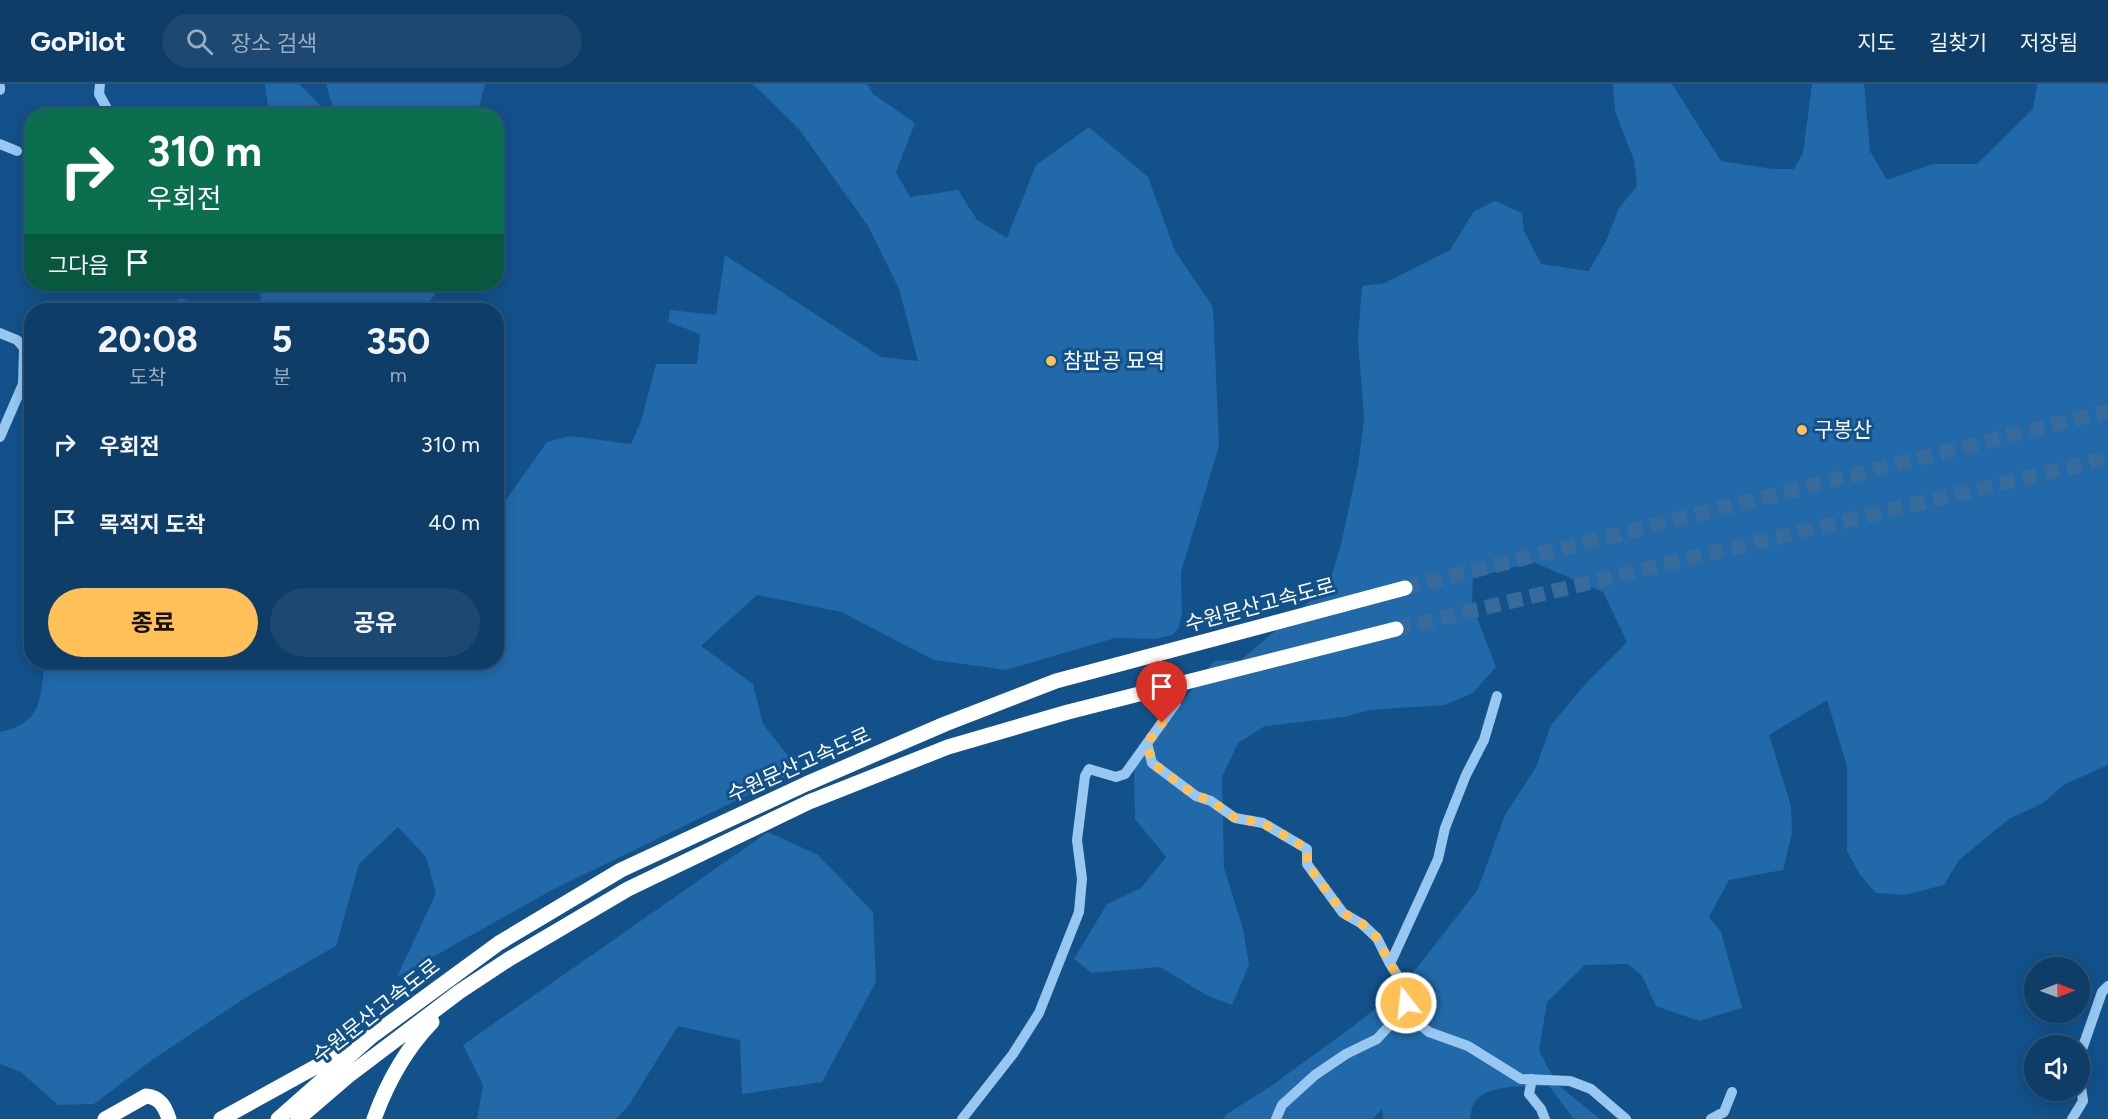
<!DOCTYPE html>
<html lang="ko">
<meta charset="utf-8">
<style>
:root{--surface:#0e3d68;--page:#1c4871;--text:#f1f3f6;--muted:#9baec0;--line:#2e567c;--accent:#ffc058}
body{margin:0;font-family:Figtree,"Noto Sans KR",sans-serif;background:var(--page);color:var(--text);height:100vh;display:flex;flex-direction:column;font-size:22px;white-space:nowrap}
*{box-sizing:border-box;margin:0}
p{font-size:20px;color:var(--muted)}
.icon{flex:none;width:33px;height:33px;fill:none;stroke:currentColor;stroke-width:2;stroke-linecap:round;stroke-linejoin:round}
.map{position:relative;flex:1;overflow:hidden}
.side{position:absolute;left:24px;top:219px;width:480px;height:366px;display:flex;flex-direction:column;background:var(--surface);border-radius:24px;box-shadow:0 3px 15px #0003,0 0 0 2px var(--line)}
.side>*{flex:none}
.hud{position:absolute;left:24px;top:24px;width:480px;height:183px;border-radius:24px;box-shadow:0 3px 15px #0003,0 0 0 2px var(--line);background:#0b6e4f;color:#fff;overflow:hidden}
.needle{width:39px;rotate:89deg}
.fabs{position:absolute;left:2024px;top:873px;display:grid;gap:12px}
.fabs a{display:grid;place-items:center;width:66px;height:66px;border-radius:50%;background:var(--surface);box-shadow:0 3px 15px #0003,0 0 0 2px var(--line);font-size:30px}
.pin{position:absolute;display:grid;place-items:center;width:51px;height:51px;color:#fff;margin:-62px -26px;border-radius:50% 50% 50% 0;rotate:-45deg;box-shadow:0 0 6px #0007}
.pin .icon{rotate:45deg}
.me{position:absolute;width:66px;margin:-33px;rotate:344deg;stroke-linejoin:round;filter:drop-shadow(0 0 4px #0008)}
.turn{display:flex;align-items:center;gap:21px;height:126px;padding:0 24px;font-size:27px}
.turn .icon{width:78px;height:78px;stroke-width:2.5}
.turn b{display:block;font-size:42px;line-height:51px}
.then{display:flex;align-items:center;height:57px;padding:0 24px;background:#0003;gap:12px;font-size:22px}
.eta{display:flex;justify-content:space-evenly;align-items:center;height:102px;text-align:center}
.eta b{font-size:36px;font-weight:700;line-height:42px}
.action{display:flex;gap:12px;margin-top:auto;padding:12px 24px}
.action a{flex:1;height:69px;border-radius:36px;background:var(--accent);color:#111;font-size:24px;font-weight:700;line-height:69px;text-align:center}
.action a+a{background:var(--page);color:var(--text)}
ul{padding:0;list-style:none}
li{display:flex;align-items:center;gap:18px;height:78px;padding:0 24px}
li div{flex:1}
li b{display:block;font-size:22px}
li em{font-style:normal}
header{display:flex;align-items:center;gap:36px;box-sizing:border-box;height:84px;padding:0 30px;background:var(--surface);border-bottom:2px solid var(--line)}
header strong{font-size:28px}
nav{display:flex;gap:33px;margin-inline-start:auto;font-size:21px}
.search{width:420px;height:54px;background:var(--page);display:flex;align-items:center;gap:15px;box-sizing:border-box;padding:0 21px;border-radius:33px;color:var(--muted);font-size:22px}
.map>svg:first-child{display:block}
.green{fill:#2169a8}
.lines{fill:none;stroke-linecap:round;stroke-linejoin:round}
.highway-tunnel{stroke:#366b9c;stroke-width:15;stroke-dasharray:15 8;stroke-linecap:butt}
.minor{stroke:#98c8f1;stroke-width:10}
.highway{stroke:#fff;stroke-width:15}
.route{stroke:#ffc058;stroke-width:10;stroke-dasharray:0 18}
.poi-dot{fill:#ffc058;stroke:#12518a;stroke-width:2}
.labels{text-anchor:middle;stroke-width:6;stroke-linejoin:round;paint-order:stroke}
.poi-label{font-size:21px;fill:#fff;stroke:#12518a;text-anchor:start}
.street-label{font-size:21px;fill:#fff;stroke:#12518a}
</style>
<header>
<strong>GoPilot</strong>
<div class="search"><svg class="icon" aria-label="search" viewBox="0 0 24 24"><circle cx="10" cy="10" r="6"/><path d="M15 15l6 6"/></svg>장소 검색</div>
<nav><a>지도</a><a>길찾기</a><a>저장됨</a></nav>
</header>
<div class="map">
<svg width="2108" height="1035" viewBox="0 0 2108 1035">
<rect width="100%" height="100%" fill="#12518a"/>
<path class="green" d="M 265,0 L 299,0 L 330,31 L 269,31 Z
M 326,0 L 485,0 L 477,32 L 335,31 Z
M 753,0 L 867,0 L 873,10 L 915,39 L 896,88 L 910,113 L 958,106 L 977,136 L 1007,154 L 1036,81 L 1089,43 L 1148,93 L 1175,167 L 1213,223 L 1219,362 L 1181,488 L 1182,531 L 1178,545 L 1172,551 L 1156,555 L 1115,554 L 1006,586 L 934,576 L 841,528 L 757,511 L 701,562 L 753,600 L 763,640 L 799,686 L 552,806 L 397,893 L 436,809 L 426,773 L 398,743 L 359,780 L 336,862 L 245,914 L 152,976 L 94,1020 L 58,1021 L 21,988 L 0,980 L 0,648 C 43,639 40,614 45,578 L 496,578 L 497,421 L 503,420 L 547,358 L 570,352 L 631,360 L 641,337 L 656,280 L 697,280 L 700,250 L 668,238 L 670,226 L 716,231 L 725,171 L 881,273 L 918,277 L 899,205 L 868,142 L 799,45 Z
M 1613,0 L 1672,0 L 1721,77 L 1773,85 L 1794,85 L 1803,69 L 1812,0 L 1864,0 L 1870,67 L 1887,96 L 1932,80 L 1977,80 L 2033,25 L 2037,0 L 2108,0 L 2108,681 L 2065,700 L 2043,719 L 2009,735 L 1959,776 L 1944,801 L 1905,811 L 1876,809 L 1860,791 L 1847,767 L 1847,682 L 1827,616 L 1769,651 L 1791,722 L 1792,749 L 1783,786 L 1729,796 L 1709,833 L 1721,848 L 1742,924 L 1699,937 L 1656,922 L 1642,892 L 1628,880 L 1585,881 L 1547,918 L 1539,967 L 1557,1000 L 1600,1035 L 1574,1035 L 1549,1002 C 1528,1003 1485,998 1473,1021 C 1471,1025 1471,1031 1470,1035 L 1383,1035 L 1382,1025 L 1373,1035 L 1223,1035 L 1227,1030 L 1271,1002 L 1352,943 L 1384,918 L 1419,881 L 1477,807 L 1505,731 L 1536,683 L 1551,641 L 1587,598 L 1627,558 L 1603,508 L 1533,478 L 1473,494 L 1472,520 L 1496,583 L 1473,609 L 1445,621 L 1369,626 L 1345,633 L 1265,642 L 1238,659 L 1222,693 L 1224,784 L 1243,845 L 1249,881 L 1232,921 L 1208,912 L 1160,883 L 1092,889 L 1074,875 L 1107,820 L 1141,804 L 1166,773 L 1135,735 L 1134,681 L 1214,577 L 1241,576 L 1329,501 L 1341,460 L 1358,382 L 1364,335 L 1358,255 L 1362,202 L 1385,199 L 1450,166 L 1474,127 L 1495,117 L 1522,129 L 1524,147 L 1541,180 L 1589,187 L 1606,157 L 1619,124 L 1637,102 L 1634,76 L 1615,27 Z
M 260,200 L 440,200 L 439,205 L 423,226 L 261,226 Z
M 182,214 L 205,226 L 159,226 Z
M 768,748 L 818,771 L 873,828 L 876,898 L 822,998 L 742,1010 L 740,956 L 678,942 L 629,1021 L 616,1035 L 477,1035 L 483,1001 L 463,961 Z"/>
<g class="lines">
<path class="highway-tunnel" d="M 1405,504 L 2108,327
M 1396,545 L 2108,374"/>
<path class="minor" d="M 100,0 L 99,10 L 111,32
M 0,3 L 0,6
M 0,60 L 17,67
M 0,249 L 17,256 L 24,264 L 23,300 L 0,353
M 1147,659 L 1152,679 L 1196,712 L 1211,717 L 1235,734 L 1263,739 L 1307,765 L 1307,780 L 1343,829 L 1362,840 L 1377,854 L 1390,880 L 1406,904 L 1407,913 L 1398,932 L 1377,955 L 1346,970 L 1315,991 L 1282,1021 L 1276,1035
M 1390,880 L 1438,775 L 1445,744 L 1466,691 L 1484,656 L 1497,612
M 1401,926 L 1429,948 L 1468,962 L 1521,995 L 1570,997 L 1591,1005 L 1626,1035
M 2079,974 L 2102,908 L 2108,902
M 1532,995 L 1529,1010 L 1541,1025 L 1545,1035
M 962,1035 L 1013,970 L 1039,929 L 1079,828 L 1082,795 L 1077,756 L 1085,692 L 1089,685 L 1116,693 L 1125,690 L 1176,619
M 1711,1035 L 1724,1028 L 1732,1008
M 2072,1035 L 2083,1017 L 2079,988"/>
<path class="highway" d="M 105,1035 L 146,1012 C 160,1013 165,1023 169,1035
M 221,1035 L 348,965
M 278,1035 L 372,952 L 499,859 L 621,786 L 806,700 L 945,640 L 1056,597 L 1405,504
M 298,1035 L 348,992 L 459,908 L 509,875 L 628,805 L 809,718 L 948,663 L 1068,628 L 1396,545
M 374,1035 C 387,999 405,966 432,938"/>
</g>
<g class="lines">
<path class="route" d="M 1162,639 L 1147,659 L 1152,679 L 1196,712 L 1211,717 L 1235,734 L 1263,739 L 1307,765 L 1307,780 L 1343,829 L 1362,840 L 1377,854 L 1390,880 L 1406,904 L 1407,913 L 1406,919"/>
</g>
<g class="poi-dot">
<circle cx="1051" cy="277" r="6"/>
<circle cx="1802" cy="346" r="6"/>
</g>
<g class="labels">
<g class="poi-label">
<text x="1063" y="284">참판공 묘역</text>
<text x="1814" y="353">구봉산</text>
</g>
<g class="street-label">
<text transform="translate(1260 521) rotate(-15)" y="7">수원문산고속도로</text>
<text transform="translate(799 681) rotate(-24)" y="7">수원문산고속도로</text>
<text transform="translate(376 927) rotate(-38)" y="7">수원문산고속도로</text>
</g>
</g>
</svg>
<div class="fabs">
<a><svg class="needle" viewBox="-14 -14 28 28"><path d="M0-13l5 13h-10z" fill="#e53935"/><path d="M0 13l5-13h-10z" fill="#9baec0"/></svg></a>
<a><svg class="icon" aria-label="sound" viewBox="0 0 24 24"><path d="M4 9h4l5-4v14l-5-4H4zM17 9q2 3 0 6"/></svg></a>
</div>
<div class="pin" style="left:1162px;top:639px;background:#d93025"><svg class="icon" aria-label="arrive" viewBox="0 0 24 24"><path d="M6 21V4h12l-3 4 3 4H6"/></svg></div>
<svg class="me" style="left:1406px;top:919px" viewBox="-20 -20 40 40"><circle r="17" fill="#ffc058" stroke="#fff" stroke-width="3"/><path d="M0-11L8 9 0 5-8 9z" fill="#fff"/></svg>
<div class="hud">
<div class="turn"><svg class="icon" aria-label="right" viewBox="0 0 24 24"><path d="M7 20v-9h11M14 6l5 5-5 5"/></svg><div><b>310 m</b>우회전</div></div>
<div class="then">그다음<svg class="icon" aria-label="arrive" viewBox="0 0 24 24"><path d="M6 21V4h12l-3 4 3 4H6"/></svg></div>
</div>
<section class="side">
<div class="eta">
<div><b>20:08</b><p>도착</p></div>
<div><b>5</b><p>분</p></div>
<div><b>350</b><p>m</p></div>
</div>
<ul>
<li><svg class="icon" aria-label="right" viewBox="0 0 24 24"><path d="M7 20v-9h11M14 6l5 5-5 5"/></svg><div><b>우회전</b></div><em>310 m</em></li>
<li><svg class="icon" aria-label="arrive" viewBox="0 0 24 24"><path d="M6 21V4h12l-3 4 3 4H6"/></svg><div><b>목적지 도착</b></div><em>40 m</em></li>
</ul>
<div class="action"><a>종료</a><a>공유</a></div>
</section>
</div>
